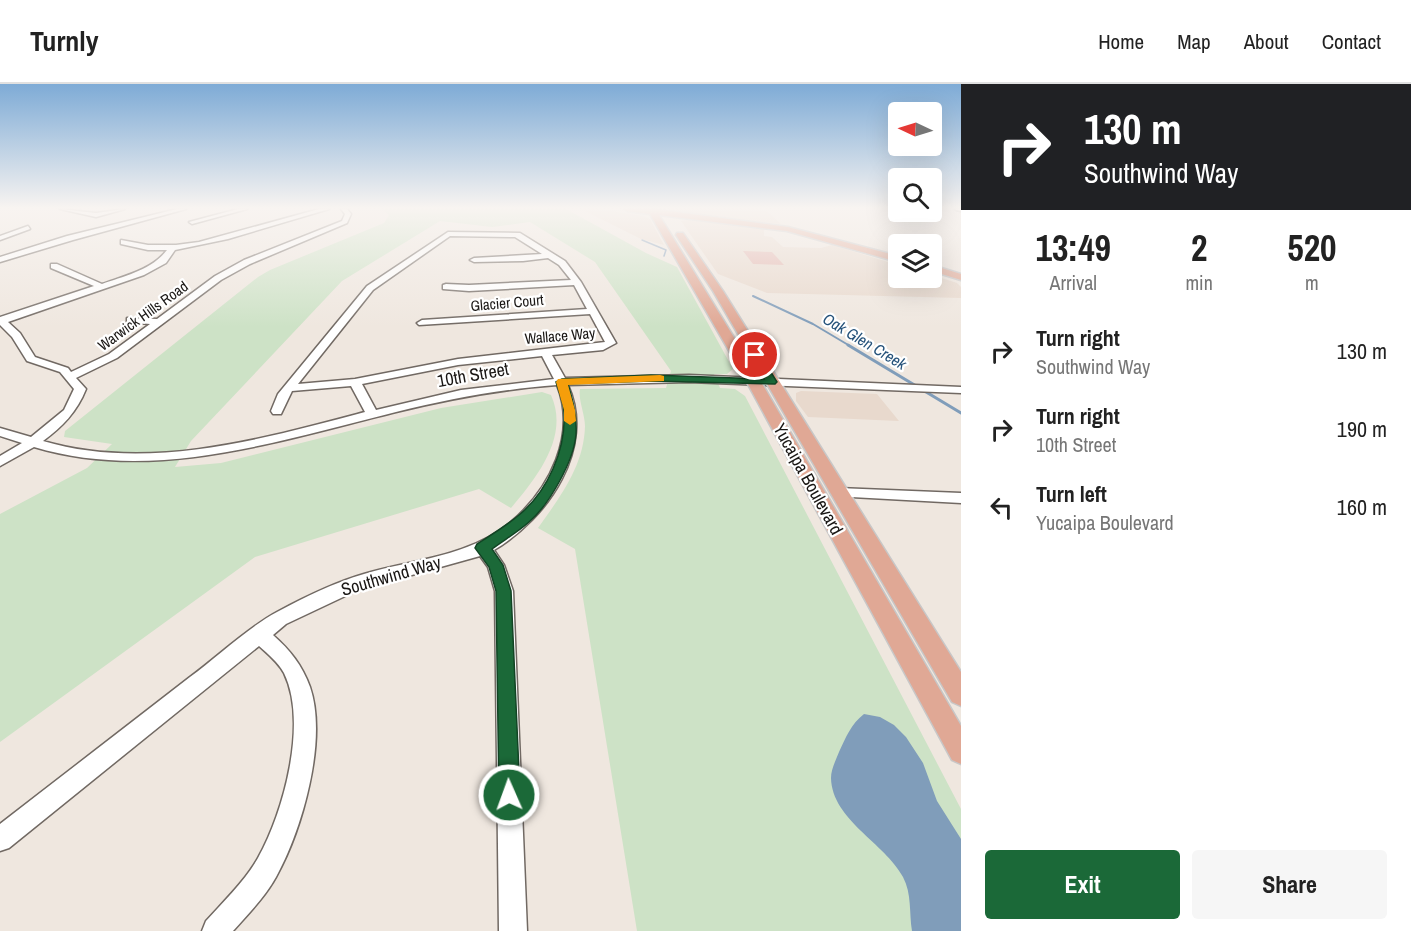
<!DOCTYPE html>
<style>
:root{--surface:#fff;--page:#f6f6f6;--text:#222;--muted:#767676;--line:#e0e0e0;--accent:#1b6938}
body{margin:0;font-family:"Archivo Narrow",sans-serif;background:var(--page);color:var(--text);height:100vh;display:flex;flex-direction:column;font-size:22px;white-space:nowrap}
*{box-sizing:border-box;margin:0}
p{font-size:20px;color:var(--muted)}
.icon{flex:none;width:33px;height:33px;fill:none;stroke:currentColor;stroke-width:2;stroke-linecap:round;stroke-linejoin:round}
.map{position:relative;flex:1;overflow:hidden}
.sheet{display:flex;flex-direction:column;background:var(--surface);width:450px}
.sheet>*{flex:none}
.banner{background:#202124;color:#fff;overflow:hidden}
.needle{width:39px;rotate:274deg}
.buttons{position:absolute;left:888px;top:18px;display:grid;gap:12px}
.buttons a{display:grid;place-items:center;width:54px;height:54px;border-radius:6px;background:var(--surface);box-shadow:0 6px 24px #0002;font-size:30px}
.pin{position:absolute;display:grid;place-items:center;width:51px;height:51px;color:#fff;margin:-26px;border:3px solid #fff;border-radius:50%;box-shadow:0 2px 6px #0007}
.me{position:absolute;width:66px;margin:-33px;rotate:358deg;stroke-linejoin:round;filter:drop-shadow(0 0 4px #0008)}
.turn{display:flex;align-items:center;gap:21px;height:126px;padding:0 24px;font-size:27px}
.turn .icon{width:78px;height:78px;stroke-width:2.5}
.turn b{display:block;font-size:42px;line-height:51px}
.eta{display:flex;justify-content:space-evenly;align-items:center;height:102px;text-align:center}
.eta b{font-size:36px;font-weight:700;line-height:42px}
.action{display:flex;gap:12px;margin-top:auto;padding:12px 24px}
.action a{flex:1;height:69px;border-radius:6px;background:var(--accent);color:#fff;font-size:24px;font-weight:700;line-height:69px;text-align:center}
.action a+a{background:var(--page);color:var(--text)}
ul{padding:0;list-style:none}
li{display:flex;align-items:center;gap:18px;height:78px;padding:0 24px}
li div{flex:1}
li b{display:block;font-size:22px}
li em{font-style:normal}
header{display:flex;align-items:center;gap:36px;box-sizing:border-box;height:84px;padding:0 30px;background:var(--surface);border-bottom:2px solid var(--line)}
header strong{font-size:28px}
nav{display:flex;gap:33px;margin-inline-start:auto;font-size:21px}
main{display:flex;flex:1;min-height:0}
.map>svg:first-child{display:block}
.built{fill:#e8d9cd}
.green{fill:#cde2c6}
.water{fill:#809dba}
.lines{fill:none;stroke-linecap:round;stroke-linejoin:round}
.stream-far2{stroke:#809dba;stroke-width:1.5}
.stream-far1{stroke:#809dba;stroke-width:2}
.stream{stroke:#809dba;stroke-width:3}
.building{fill:#e3b6af}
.minor-casing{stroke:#716963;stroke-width:3}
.major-casing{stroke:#c8c7c7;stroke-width:3}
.minor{fill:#fff;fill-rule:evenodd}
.major{fill:#e0a895;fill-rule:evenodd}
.route{fill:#1b6938;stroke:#124424;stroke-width:1.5}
.slow{fill:#f59e0b}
.labels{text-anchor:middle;stroke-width:4.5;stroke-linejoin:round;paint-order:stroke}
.far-street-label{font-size:15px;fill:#1a1715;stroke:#fff}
.far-water-label{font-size:16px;font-style:italic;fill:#25527a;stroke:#fff}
.street-label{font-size:18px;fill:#1a1715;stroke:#fff}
</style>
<header>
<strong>Turnly</strong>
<nav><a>Home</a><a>Map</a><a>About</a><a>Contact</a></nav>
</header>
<main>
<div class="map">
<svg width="961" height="847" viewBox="0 0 961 847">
<rect width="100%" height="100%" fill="#efe7df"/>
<path class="built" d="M 581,125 L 598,125 L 643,132 L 650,135 L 664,161 L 641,155 Z
M 670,125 L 757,125 L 768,128 L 781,140 L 677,129 Z
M 688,136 L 764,145 L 764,152 L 772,153 L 783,163 L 821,164 L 832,161 L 898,181 L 898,194 L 932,194 L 932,191 L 957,199 L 961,203 L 961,214 L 767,209 L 718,190 L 681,137 Z
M 801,307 L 877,310 L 899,337 L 808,333 L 796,317 L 796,309 Z"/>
<path class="green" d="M 382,125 L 566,125 L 646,169 L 677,183 L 733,285 L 727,290 L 714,290 L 720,304 L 735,305 L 745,312 L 961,725 L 961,847 L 637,847 L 575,465 L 538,444 C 560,413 584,382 585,342 C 585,330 578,316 580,305 L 666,304 L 671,287 L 595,178 L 530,138 L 492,143 L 440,137 L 342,197 L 191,357 L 175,383 L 221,379 L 441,324 L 542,308 L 551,311 C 570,353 536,394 511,424 L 479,405 L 255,473 L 0,658 L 0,430 L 87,384 L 112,360 L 64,353 L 65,347 L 258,193 L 270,186 L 384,139 L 389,131 Z"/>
<path class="water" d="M 864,630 L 880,633 L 894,641 L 906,653 L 923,679 L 937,717 L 961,755 L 961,847 L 912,847 C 909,829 912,810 903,793 C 885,759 832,736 831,694 C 831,685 836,676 839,668 C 846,653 851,640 864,630 Z"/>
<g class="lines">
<path class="stream-far2" d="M 642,156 L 666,166 L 664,172"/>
<path class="stream-far1" d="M 753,212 L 813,240 L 850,262"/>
<path class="stream" d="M 848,261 L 961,329"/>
</g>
<path class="building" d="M 743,167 L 772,168 L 784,181 L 753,180 Z"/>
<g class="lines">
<g class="minor-casing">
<path id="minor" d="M 60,125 L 96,129 L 125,125 L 96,133 Z
M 177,125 L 186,125 L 73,156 L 0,178 L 0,173 L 67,152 Z
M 238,125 L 247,125 L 192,140 L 189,138 Z
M 319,125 L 329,125 L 228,155 L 175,166 L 166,179 L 144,191 L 8,238 L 20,249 L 35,273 L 68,284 L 71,288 L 109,270 L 150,240 L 127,238 L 127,234 L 157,235 L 215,192 L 244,176 L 342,137 L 345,130 L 341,125 L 347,125 L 351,130 L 347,139 L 250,180 L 221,196 L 117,274 L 76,294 L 86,305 C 77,328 62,343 43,357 C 148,388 263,355 365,328 L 351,302 L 292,307 L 281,330 L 273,330 L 271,327 L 278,310 L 367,202 L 448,148 L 520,149 L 565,177 L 581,198 L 616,259 L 603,266 L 552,271 L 565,294 L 689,291 L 961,303 L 961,309 L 689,298 L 568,301 C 596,364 548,434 494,466 L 504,481 L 513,507 L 527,847 L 499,847 L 495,507 L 488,483 L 480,472 L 358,506 L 286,540 L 273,551 C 290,566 302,581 310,603 C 328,656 302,746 276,793 C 265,813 248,830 233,847 L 202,847 L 206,837 C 224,817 245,797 258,774 C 284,728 308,638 284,589 C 278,578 268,570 259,562 L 9,764 L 0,767 L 0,740 C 63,691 127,642 190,593 C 216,574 250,542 277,528 C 305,513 333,499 364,490 C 415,475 469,473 511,438 C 550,405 577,351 557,301 C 502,305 449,315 396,328 C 278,357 154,399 34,363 L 0,382 L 0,372 L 22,359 L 0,352 L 0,344 L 31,353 L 64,326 L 74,305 L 60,288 L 27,277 L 12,253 L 0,241 L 0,233 L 94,202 L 51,184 L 51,180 L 57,180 L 102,200 C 124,192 152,186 167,166 L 148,166 L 121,160 L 121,156 L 148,161 L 176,161 L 199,158 ZM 450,152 L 515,153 L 542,170 L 474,174 L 470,176 L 474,178 L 523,177 L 548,174 L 559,181 L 571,196 L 469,201 L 446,200 L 443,201 L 443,205 L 469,207 L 574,201 L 587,225 L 422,236 L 417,239 L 419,241 L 590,230 L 605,258 L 458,275 L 355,295 L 298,300 L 373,206 ZM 542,272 L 554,295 L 461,306 L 376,326 L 362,300 L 458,281 Z
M 955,125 L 961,125 L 961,127 L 956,126 Z
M 28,142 L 30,145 L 0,156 L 0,152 Z
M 838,404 L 961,409 L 961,419 L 833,412 L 831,409 Z"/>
</g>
<g class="major-casing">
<path id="major" d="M 624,125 L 654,125 L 788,143 L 898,172 L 898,178 L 787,147 L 659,131 L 757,291 L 961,642 L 961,680 L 952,676 L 743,291 L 650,130 L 627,127 Z
M 677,149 L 683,149 L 723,207 L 961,588 L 961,622 L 952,618 L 713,207 L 676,151 Z
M 932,181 L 961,190 L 961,196 L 932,187 Z"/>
</g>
<use href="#minor" class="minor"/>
<use href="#major" class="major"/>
</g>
<linearGradient id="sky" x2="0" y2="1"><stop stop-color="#7eabd6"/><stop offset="0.51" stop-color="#f8f4f1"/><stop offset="1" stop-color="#f8f4f1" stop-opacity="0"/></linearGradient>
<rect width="961" height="243" fill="url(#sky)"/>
<path class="route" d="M 755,268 L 759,269 L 777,298 L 775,300 L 651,297 L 568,300 C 573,317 577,332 576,350 C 574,377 549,421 529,438 C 518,448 504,456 492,465 L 503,481 L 511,507 L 520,711 L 517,718 L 509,721 L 502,718 L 499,711 L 496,507 L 489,483 L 475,464 L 477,460 C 491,451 506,442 519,431 C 548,407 566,365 564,329 C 564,319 559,308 556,298 L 562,295 L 651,291 L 764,295 L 751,271 Z"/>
<path class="slow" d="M 660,291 L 664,292 L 664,297 L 568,301 L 575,326 L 576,337 L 570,341 L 564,337 L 564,326 L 556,298 L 558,295 Z"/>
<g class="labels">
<g class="far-street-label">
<text transform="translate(507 219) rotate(-5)" y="5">Glacier Court</text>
<text transform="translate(143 232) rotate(-36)" y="5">Warwick Hills Road</text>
<text transform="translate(560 252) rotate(-5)" y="5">Wallace Way</text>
</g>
<g class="far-water-label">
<text transform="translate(865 257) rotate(31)" y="6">Oak Glen Creek</text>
</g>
<g class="street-label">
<text transform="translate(473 291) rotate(-10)" y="6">10th Street</text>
<text transform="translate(808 395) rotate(61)" y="6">Yucaipa Boulevard</text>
<text transform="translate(391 492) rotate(-16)" y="6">Southwind Way</text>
</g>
</g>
</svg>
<div class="buttons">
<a><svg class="needle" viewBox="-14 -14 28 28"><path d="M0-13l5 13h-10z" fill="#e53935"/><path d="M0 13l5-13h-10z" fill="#767676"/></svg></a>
<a><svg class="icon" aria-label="search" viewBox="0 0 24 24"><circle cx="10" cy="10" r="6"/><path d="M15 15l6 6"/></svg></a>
<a><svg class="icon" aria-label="layers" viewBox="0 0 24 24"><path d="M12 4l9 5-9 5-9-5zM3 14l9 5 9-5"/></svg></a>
</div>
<div class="pin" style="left:755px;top:271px;background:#d93025"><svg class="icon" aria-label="arrive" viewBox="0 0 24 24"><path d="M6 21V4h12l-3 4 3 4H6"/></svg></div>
<svg class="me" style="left:509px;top:711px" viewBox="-20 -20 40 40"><circle r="17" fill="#1b6938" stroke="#fff" stroke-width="3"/><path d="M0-11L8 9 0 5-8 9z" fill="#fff"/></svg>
</div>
<section class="sheet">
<div class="banner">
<div class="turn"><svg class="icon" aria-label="right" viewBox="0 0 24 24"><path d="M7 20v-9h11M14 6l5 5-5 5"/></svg><div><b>130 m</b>Southwind Way</div></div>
</div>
<div class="eta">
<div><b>13:49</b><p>Arrival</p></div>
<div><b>2</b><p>min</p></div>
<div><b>520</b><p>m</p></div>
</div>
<ul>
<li><svg class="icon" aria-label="right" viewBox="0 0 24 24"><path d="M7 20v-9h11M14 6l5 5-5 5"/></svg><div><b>Turn right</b><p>Southwind Way</p></div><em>130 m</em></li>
<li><svg class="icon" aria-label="right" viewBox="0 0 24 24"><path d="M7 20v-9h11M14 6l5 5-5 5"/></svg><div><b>Turn right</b><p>10th Street</p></div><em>190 m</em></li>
<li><svg class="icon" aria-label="left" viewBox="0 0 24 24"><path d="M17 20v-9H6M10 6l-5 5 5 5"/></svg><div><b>Turn left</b><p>Yucaipa Boulevard</p></div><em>160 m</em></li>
</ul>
<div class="action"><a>Exit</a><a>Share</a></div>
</section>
</main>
